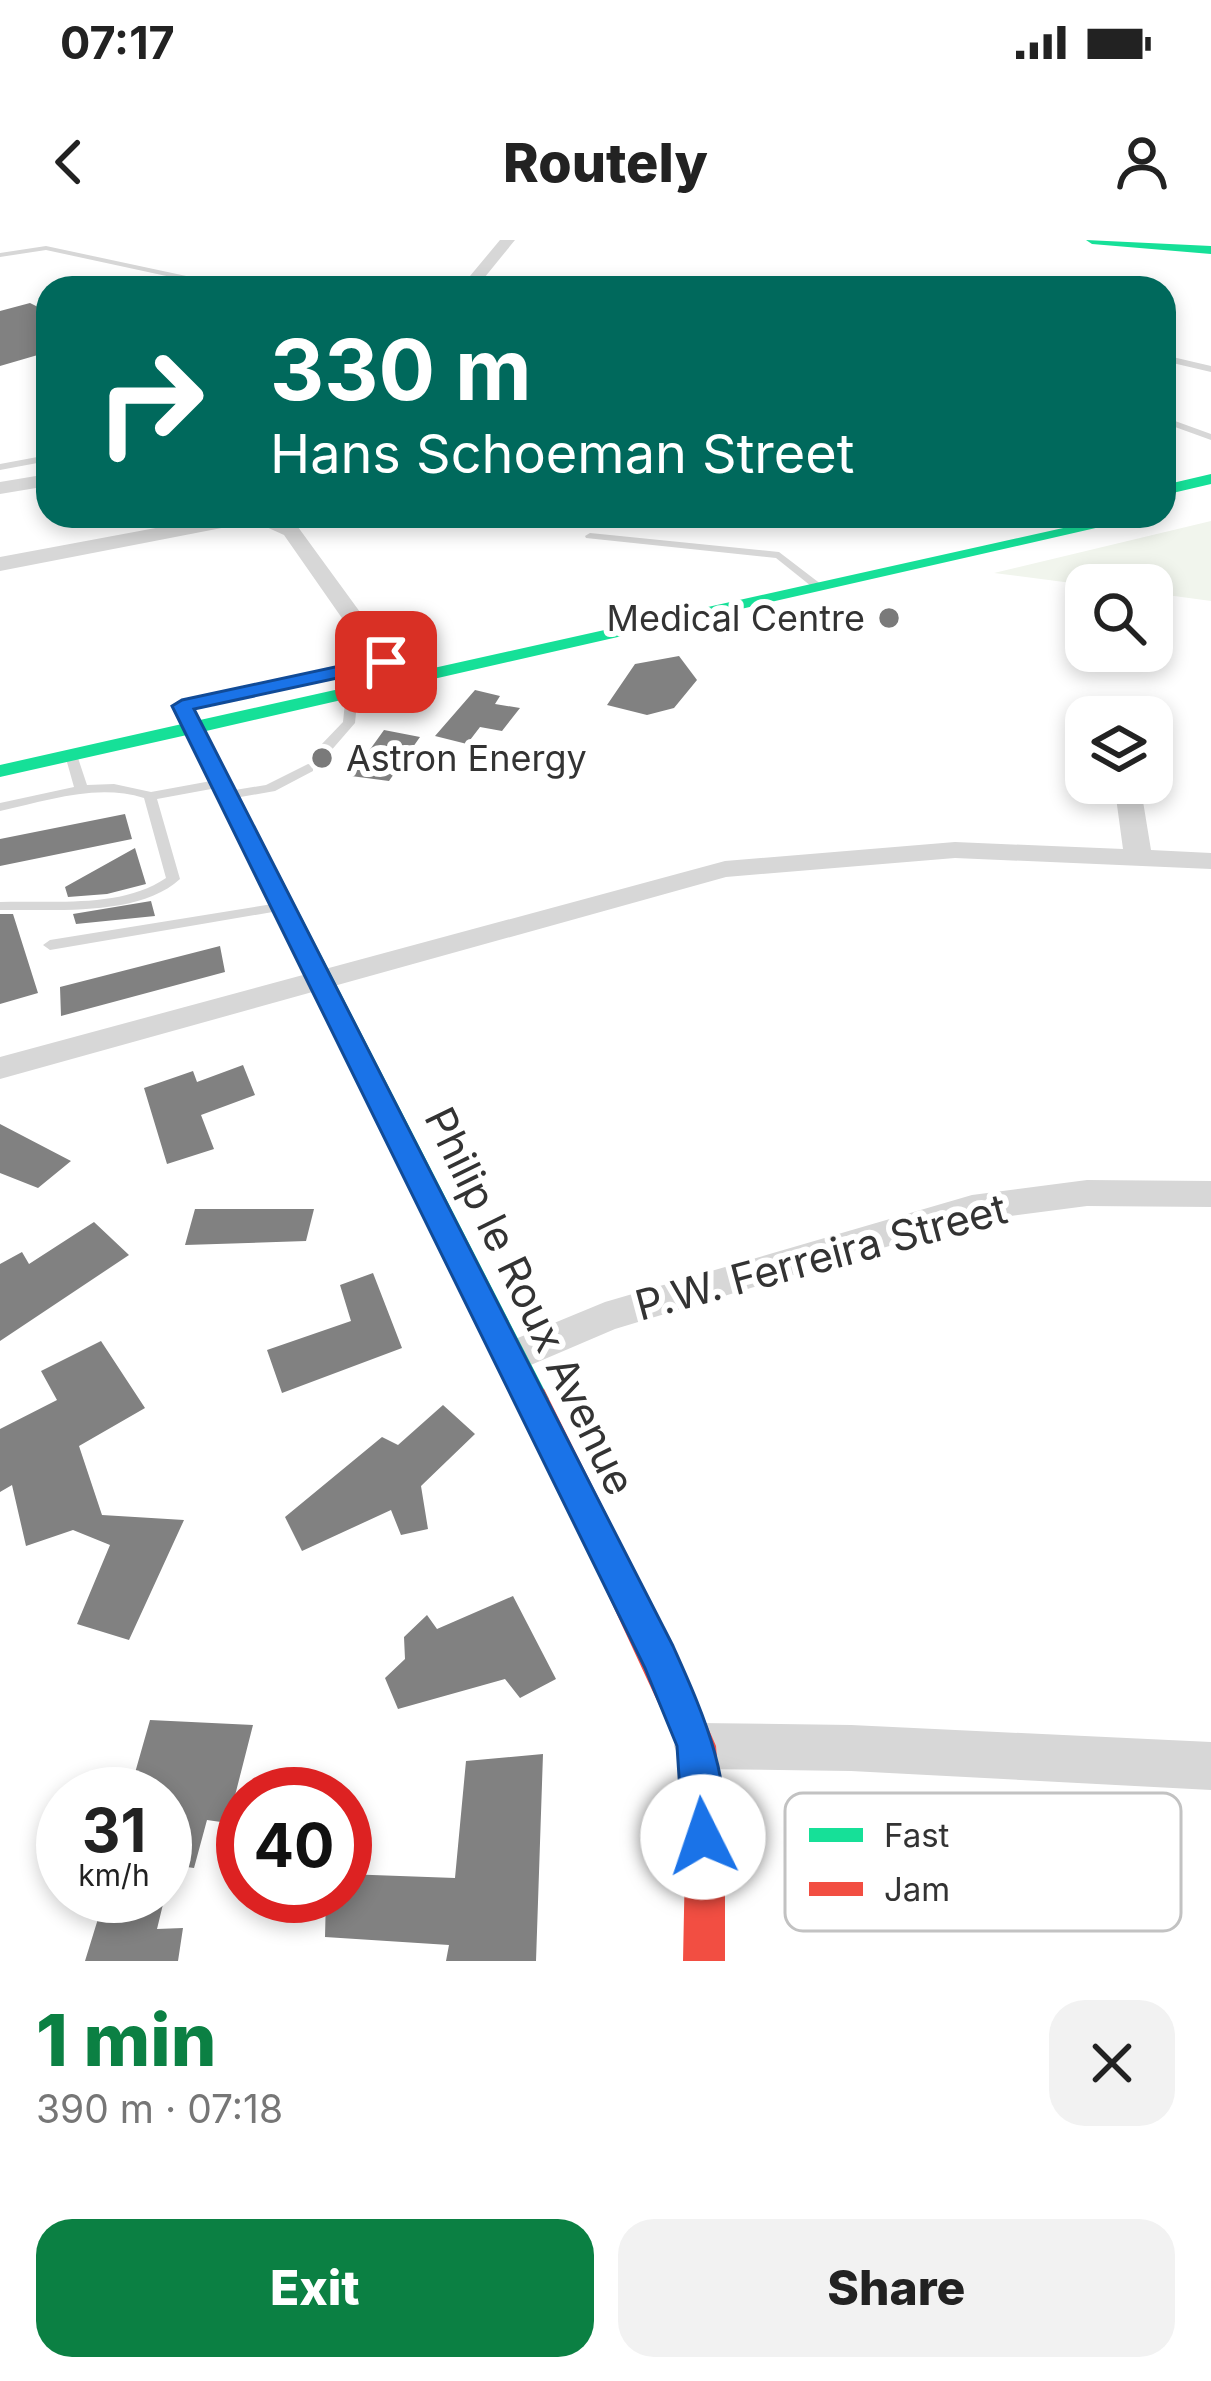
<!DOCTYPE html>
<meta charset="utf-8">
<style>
:root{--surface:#fff;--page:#f2f2f2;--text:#222;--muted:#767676;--accent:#0b8043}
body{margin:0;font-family:Inter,sans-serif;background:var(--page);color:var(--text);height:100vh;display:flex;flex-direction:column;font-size:45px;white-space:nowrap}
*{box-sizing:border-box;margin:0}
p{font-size:39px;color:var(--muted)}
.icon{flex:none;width:66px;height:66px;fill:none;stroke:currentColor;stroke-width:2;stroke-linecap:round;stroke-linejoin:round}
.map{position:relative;height:1721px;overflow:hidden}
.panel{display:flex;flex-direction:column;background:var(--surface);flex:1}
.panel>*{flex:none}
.banner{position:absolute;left:36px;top:36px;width:1140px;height:252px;border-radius:36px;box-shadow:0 6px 18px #0003;background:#00695c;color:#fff;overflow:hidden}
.buttons{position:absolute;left:1065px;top:324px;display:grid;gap:24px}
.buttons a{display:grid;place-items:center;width:108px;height:108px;border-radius:24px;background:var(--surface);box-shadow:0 6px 18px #0003;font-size:60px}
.speed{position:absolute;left:36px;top:1527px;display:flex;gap:24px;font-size:60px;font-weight:700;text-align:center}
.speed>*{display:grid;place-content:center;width:156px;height:156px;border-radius:50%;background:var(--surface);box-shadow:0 6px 18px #0003;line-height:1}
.speed small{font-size:30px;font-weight:400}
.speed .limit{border:18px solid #d22;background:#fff;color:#111}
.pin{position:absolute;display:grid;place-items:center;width:102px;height:102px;color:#fff;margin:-51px;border-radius:24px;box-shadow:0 6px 18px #0006}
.me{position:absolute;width:132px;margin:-66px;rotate:356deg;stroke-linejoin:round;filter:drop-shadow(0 0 9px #0008)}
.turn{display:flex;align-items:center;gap:42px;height:252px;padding:0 36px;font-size:54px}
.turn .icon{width:156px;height:156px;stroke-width:2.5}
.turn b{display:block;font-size:84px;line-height:102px}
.round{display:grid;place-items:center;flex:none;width:126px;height:126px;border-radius:36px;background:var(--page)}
.headline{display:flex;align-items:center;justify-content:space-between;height:204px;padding:0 36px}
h1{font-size:72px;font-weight:800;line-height:90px;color:var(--accent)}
.action{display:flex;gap:24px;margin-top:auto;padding:24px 36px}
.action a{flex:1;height:138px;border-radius:36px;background:var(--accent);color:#fff;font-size:48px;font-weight:800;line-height:138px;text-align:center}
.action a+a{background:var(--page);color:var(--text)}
.status{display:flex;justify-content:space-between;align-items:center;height:84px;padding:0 60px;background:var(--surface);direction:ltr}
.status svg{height:33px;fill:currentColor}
header{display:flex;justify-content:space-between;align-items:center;height:156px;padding:0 36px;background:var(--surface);font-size:54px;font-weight:800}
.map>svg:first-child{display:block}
.green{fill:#f1f5ed}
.building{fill:#818181}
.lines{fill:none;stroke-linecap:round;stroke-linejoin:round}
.lane{fill:#d7d7d7;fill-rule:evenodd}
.street{fill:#d7d7d7;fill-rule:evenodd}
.fast{fill:#16e098;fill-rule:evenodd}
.jam{fill:#f24e42;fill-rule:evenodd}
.route{fill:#1a73e8;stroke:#114b97;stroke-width:3}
.poi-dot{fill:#7a7a7a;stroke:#fff;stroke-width:4.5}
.labels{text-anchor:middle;stroke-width:12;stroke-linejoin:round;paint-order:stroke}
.far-poi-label{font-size:36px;fill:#333;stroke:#fff;text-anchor:end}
.street-label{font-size:42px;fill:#333;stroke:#fff}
.key{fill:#fff;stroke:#c2c2c2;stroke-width:3}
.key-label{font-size:33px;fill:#333}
</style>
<div class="status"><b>07:17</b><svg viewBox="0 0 49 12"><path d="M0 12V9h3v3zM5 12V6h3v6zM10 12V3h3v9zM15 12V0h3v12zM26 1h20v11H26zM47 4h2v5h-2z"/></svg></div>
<header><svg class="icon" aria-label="back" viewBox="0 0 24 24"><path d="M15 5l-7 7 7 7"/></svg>Routely<svg class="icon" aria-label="person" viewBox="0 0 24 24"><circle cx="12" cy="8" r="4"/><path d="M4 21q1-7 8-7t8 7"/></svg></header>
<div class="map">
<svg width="1211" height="1721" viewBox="0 0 1211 1721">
<rect width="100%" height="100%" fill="#fff"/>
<path class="green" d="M 1211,281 L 1211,361 L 1152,353 L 1152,345 L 1087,345 L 994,333 Z"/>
<path class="building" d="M 30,63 L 48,72 L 48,112 L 0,126 L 0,71 Z
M 679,416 L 697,440 L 674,468 L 647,475 L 607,465 L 635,424 Z
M 475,450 L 500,456 L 495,464 L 520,468 L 502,491 L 480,487 L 467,504 L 435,496 Z
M 384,490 L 420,497 L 389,541 L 351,536 Z
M 125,574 L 132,599 L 0,626 L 0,599 Z
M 135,608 L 146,644 L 107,654 L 68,657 L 65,647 Z
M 151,661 L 155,676 L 76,684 L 73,674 Z
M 0,674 L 13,674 L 38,753 L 0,764 Z
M 220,706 L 225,732 L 61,776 L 60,747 Z
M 243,825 L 255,855 L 201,875 L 214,909 L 167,924 L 144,848 L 193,831 L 197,842 Z
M 0,884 L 71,921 L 38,948 L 0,933 Z
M 195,969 L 314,969 L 306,1001 L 185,1005 Z
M 94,982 L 129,1015 L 0,1101 L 0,1024 L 22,1012 L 29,1024 Z
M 373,1033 L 402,1108 L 282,1153 L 267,1110 L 351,1081 L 340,1045 Z
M 101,1101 L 145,1168 L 79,1206 L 102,1275 L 184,1280 L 129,1400 L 77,1384 L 110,1305 L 73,1290 L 26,1306 L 12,1245 L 0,1252 L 0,1189 L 57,1160 L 41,1131 Z
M 443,1165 L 475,1194 L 421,1246 L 428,1289 L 401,1295 L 391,1270 L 302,1311 L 285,1277 L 382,1197 L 398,1205 Z
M 513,1356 L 556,1439 L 520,1458 L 505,1439 L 398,1469 L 385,1438 L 405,1419 L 404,1397 L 427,1375 L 437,1389 Z
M 150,1480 L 253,1485 L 228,1583 L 207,1580 L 194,1628 L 165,1624 L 165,1554 L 129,1554 Z
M 543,1514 L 536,1721 L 446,1721 L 449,1705 L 325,1697 L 326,1656 L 345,1656 L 345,1634 L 455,1638 L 466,1521 Z
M 105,1656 L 165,1656 L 157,1689 L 183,1688 L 178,1721 L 85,1721 Z"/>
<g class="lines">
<path class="lane" d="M 46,6 L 233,46 L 237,48 L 222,48 L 46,10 L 0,17 L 0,13 Z
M 1164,115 L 1211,126 L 1211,132 L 1164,121 Z
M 1164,177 L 1211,194 L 1211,200 L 1164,183 Z
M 48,215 L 48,221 L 0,230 L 0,224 Z
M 590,293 L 779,312 L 826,348 L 816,350 L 776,318 L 586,298 L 585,296 Z
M 352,449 L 358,453 L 355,483 L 329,513 L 319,513 L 319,507 L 343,482 L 346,453 Z
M 71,511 L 77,515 L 87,545 L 114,544 L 151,552 L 222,539 L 229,543 L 222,547 L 157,559 L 180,639 C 139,677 53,669 0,670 L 0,662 C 52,660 121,669 166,638 L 144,558 C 96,543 47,561 0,571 L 0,563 L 74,547 L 65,515 Z
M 308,524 L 313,525 L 313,531 L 275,551 L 229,559 L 222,555 L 229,551 L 266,545 Z
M 285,662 L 290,663 L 292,666 L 290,669 L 50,710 L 43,705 L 50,700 Z"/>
<path class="street" d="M 500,0 L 515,0 L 476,48 L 460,48 Z
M 48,234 L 48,246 L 0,254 L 0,242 Z
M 220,276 L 275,276 L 298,287 L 411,442 L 408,447 L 390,447 L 284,295 L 262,285 L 237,285 L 0,331 L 0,317 Z
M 1114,543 L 1140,543 L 1151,610 L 1211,613 L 1211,629 L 955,618 L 726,637 L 0,839 L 0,817 L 725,621 L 955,602 L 1123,609 Z
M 1087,940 L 1211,941 L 1211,967 L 1087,966 L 972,981 L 615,1089 L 512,1133 L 498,1128 L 493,1117 L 498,1106 L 605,1062 L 972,955 Z
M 697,1483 L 851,1485 L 1211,1502 L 1211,1550 L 851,1531 L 697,1529 L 681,1522 L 674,1506 L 681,1490 Z"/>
<path class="fast" d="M 1086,0 L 1211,6 L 1211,14 L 1092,4 Z
M 1211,234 L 1211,244 L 1164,255 L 1164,245 Z
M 1117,276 L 1148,276 L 206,491 L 549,1159 L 544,1169 L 533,1173 L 522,1169 L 187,495 L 0,537 L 0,525 L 182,484 L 173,466 L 183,460 L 190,462 L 200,480 Z"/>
<path class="jam" d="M 533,1145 L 544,1149 L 673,1407 L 716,1506 L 725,1622 L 725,1721 L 683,1721 L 685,1622 L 678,1506 L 517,1159 L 522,1149 Z"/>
</g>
<path class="route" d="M 386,416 L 393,418 L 393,426 L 194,469 L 673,1406 C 697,1460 741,1553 717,1611 L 703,1617 L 689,1611 L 683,1597 L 677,1506 L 645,1428 L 172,466 L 182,460 Z"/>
<g class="poi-dot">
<circle cx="889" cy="378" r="12"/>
<circle cx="322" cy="518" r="12"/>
</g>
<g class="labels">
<g class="far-poi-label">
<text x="865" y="391">Medical Centre</text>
<text x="346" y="531" text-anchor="start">Astron Energy</text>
</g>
<g class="street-label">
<text transform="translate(821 1017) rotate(-15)" y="15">P.W. Ferreira Street</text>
<text transform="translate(530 1061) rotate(64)" y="15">Philip le Roux Avenue</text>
</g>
</g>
<rect x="785" y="1553" width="396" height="138" rx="18" class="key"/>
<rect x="809" y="1588" width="54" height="14" fill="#16e098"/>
<rect x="809" y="1642" width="54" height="14" fill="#f24e42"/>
<g class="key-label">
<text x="884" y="1607">Fast</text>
<text x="884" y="1661">Jam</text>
</g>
</svg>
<div class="buttons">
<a><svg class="icon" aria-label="search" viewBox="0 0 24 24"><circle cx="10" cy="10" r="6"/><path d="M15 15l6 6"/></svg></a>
<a><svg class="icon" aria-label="layers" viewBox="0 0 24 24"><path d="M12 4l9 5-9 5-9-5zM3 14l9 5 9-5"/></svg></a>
</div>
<div class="speed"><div>31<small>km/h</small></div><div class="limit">40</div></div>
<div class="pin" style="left:386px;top:422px;background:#d93025"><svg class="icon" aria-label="arrive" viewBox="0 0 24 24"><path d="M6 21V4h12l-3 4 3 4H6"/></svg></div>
<svg class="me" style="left:703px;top:1597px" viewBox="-20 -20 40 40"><circle r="19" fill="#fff"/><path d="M0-13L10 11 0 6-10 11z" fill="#1a73e8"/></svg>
<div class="banner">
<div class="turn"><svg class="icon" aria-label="right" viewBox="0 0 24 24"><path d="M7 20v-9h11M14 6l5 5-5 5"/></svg><div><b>330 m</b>Hans Schoeman Street</div></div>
</div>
</div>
<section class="panel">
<div class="headline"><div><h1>1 min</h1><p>390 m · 07:18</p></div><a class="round"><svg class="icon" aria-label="close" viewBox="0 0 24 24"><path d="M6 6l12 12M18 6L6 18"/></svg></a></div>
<div class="action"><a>Exit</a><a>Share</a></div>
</section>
